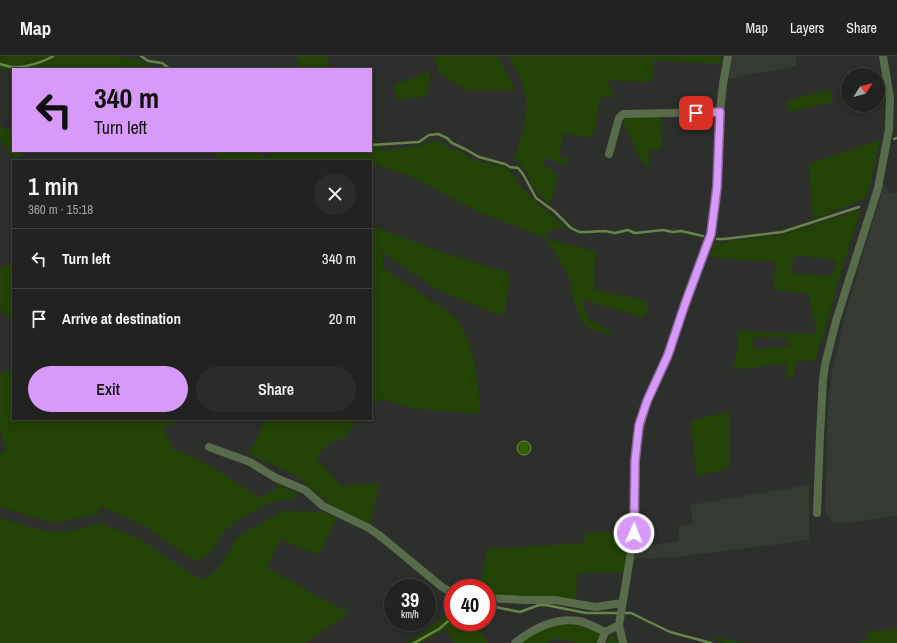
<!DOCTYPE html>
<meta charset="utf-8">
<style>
:root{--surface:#222321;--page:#2a2b2a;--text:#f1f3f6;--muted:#a2a4a5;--line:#3f403f;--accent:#d89af8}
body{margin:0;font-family:"Archivo Narrow",sans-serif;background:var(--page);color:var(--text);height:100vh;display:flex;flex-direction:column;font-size:15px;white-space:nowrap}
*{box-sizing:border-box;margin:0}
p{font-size:13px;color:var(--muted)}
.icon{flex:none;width:22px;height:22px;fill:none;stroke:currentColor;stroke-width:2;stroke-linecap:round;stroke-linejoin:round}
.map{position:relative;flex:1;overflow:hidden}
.panel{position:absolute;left:12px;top:104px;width:360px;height:260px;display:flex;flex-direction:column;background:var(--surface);border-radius:0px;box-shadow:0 2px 10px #0003,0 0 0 1px var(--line)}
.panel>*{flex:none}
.guide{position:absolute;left:12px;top:12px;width:360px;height:84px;border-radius:0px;box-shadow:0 2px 10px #0003,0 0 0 1px var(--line);background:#d89af8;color:#111;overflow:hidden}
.needle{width:26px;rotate:54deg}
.buttons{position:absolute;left:841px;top:12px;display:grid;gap:8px}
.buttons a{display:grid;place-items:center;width:44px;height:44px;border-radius:50%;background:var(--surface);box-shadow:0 2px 10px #0003,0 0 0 1px var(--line);font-size:20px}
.speed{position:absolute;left:384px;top:523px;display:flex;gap:8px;font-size:20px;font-weight:700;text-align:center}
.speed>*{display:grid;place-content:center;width:52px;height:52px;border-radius:50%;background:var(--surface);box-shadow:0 2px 10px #0003,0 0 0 1px var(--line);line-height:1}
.speed small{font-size:10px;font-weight:400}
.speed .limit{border:6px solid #d22;background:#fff;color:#111}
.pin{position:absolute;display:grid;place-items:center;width:34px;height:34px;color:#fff;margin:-17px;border-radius:8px;box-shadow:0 2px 6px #0006}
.me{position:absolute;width:44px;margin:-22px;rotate:2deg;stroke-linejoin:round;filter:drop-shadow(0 0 3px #0008)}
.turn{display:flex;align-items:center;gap:14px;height:84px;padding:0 16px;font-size:18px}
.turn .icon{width:52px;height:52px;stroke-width:2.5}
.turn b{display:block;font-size:28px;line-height:34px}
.round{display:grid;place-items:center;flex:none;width:42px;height:42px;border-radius:21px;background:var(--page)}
.head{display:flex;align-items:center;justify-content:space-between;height:68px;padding:0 16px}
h1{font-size:24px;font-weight:600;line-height:30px}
.action{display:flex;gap:8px;margin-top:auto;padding:8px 16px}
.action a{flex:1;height:46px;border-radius:24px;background:var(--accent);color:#111;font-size:16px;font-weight:600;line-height:46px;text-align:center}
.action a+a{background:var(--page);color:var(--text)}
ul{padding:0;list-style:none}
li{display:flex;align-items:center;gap:12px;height:60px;padding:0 16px;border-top:1px solid var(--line)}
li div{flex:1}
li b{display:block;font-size:15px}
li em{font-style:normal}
header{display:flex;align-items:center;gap:24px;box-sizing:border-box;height:56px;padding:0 20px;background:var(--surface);border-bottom:1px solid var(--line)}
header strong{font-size:19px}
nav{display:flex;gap:22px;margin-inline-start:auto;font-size:14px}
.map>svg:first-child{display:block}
.built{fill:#353a32}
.green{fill:#234205;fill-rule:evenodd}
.water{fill:#325d04;stroke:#688648}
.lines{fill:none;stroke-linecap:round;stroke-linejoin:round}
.stream{stroke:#688648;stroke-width:2.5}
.minor{stroke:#586c4c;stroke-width:8}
.route-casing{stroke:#8c64a1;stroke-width:10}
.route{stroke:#d89af8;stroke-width:7}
</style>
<header>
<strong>Map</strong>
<nav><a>Map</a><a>Layers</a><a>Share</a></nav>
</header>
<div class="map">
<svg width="897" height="587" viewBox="0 0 897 587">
<rect width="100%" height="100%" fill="#2d2f2c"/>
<path class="built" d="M 732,0 L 796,0 L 796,10 L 728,23 Z
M 884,128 L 890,138 L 897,136 L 897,460 L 845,467 L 832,467 L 825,453 L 828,349 L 832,314 L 847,251 Z
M 809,429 L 809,484 L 677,501 L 634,503 L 637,492 L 679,485 L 679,470 L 693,467 L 690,449 Z"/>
<path class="green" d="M 0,0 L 115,0 L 127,3 L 138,3 L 147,9 L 161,13 L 13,13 L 13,15 L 0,13 Z
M 296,0 L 326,0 L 331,13 L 300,13 Z
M 434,0 L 498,0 L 515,34 L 466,34 L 439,17 Z
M 508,0 L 722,0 L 721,8 L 654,4 L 652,26 L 607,24 L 614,41 L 601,41 L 592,82 L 563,77 L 559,101 L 569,103 L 568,109 L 558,107 L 546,102 L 542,103 L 545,109 L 558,120 L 550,149 C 545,144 540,140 536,134 C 526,121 532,115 514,103 L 525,69 L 527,45 L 521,23 Z
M 430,15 L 428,39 L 419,41 L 397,44 L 394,29 Z
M 830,33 L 833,46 L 791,56 L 787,45 Z
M 625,61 L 661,61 L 662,94 L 648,94 L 650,115 L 639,101 L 622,64 Z
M 0,70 L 13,75 L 13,95 L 29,95 L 15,103 L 0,84 Z
M 435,84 L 442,86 L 448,92 L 458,94 L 476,105 L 505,111 L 515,120 L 520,129 L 536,146 L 566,172 L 548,174 L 547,183 L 595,195 L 594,234 L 640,243 L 649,248 L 644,262 L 581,243 L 590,264 L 612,276 L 612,279 C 606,278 599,277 593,274 C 578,267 575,245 569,230 L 573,228 L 547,183 L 479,156 L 408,119 L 371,108 L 371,105 L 222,105 L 212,95 L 252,95 L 267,102 L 273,95 L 371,95 L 371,86 L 377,86 L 380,95 L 422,89 Z
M 880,84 L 870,130 L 865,143 L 813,163 L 809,108 Z
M 861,154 L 844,205 L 822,285 L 819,289 L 816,303 L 795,306 L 794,321 L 786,322 L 787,308 L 733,313 L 738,292 L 737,274 L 770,277 L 817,278 L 808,238 L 774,234 L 775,206 L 710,201 L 714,187 L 781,179 ZM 795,199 L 837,204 L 832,220 L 790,217 ZM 753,281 L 788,282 L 789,291 L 754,293 Z
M 371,170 L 450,199 L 507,216 L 510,222 L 505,257 L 499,259 L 438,234 L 382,196 L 384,213 L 454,260 C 475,288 479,324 480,358 L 417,353 L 380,343 L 371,350 Z
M 13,207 L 13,264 L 0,254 L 0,212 Z
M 13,313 L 13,363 L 184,363 L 163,371 L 173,394 C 198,399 236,427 258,441 L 263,441 L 277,432 L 276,428 L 300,439 C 294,445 281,443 273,446 C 266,448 235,465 229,470 C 215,482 216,500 195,505 L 145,470 L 100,450 L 99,458 L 73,463 L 62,466 L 51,466 L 0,451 L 0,397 L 6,396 L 0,373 L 0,318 Z
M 730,356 L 730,412 L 696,420 L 691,364 Z
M 265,363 L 357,363 L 345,382 C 330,385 323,389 317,403 L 341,430 L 380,427 L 369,468 L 332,449 L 295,419 L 249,398 L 263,369 Z
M 282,455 L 320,456 L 337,462 L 318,499 L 280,483 L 267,512 L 349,557 L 306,587 L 0,587 L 0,462 L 40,474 L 61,476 L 73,475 L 101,467 L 139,483 L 196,521 L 203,523 L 212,518 L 224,506 L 235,483 Z
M 628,475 L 624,517 L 577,517 L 576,544 L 487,539 L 487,532 L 480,532 L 487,493 L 585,487 L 585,477 Z
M 453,553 L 453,566 L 476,566 L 488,587 L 455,587 L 446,573 L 421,587 L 407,587 L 415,581 L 424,576 Z
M 561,568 C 578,568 586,570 601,577 L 598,587 L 577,587 L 560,583 L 553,583 L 547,587 L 519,587 L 530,578 Z
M 897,573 L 897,587 L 859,587 L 869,581 L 867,576 Z
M 615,579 L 617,587 L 606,587 L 610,580 Z
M 713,581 L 747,587 L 724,587 L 715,584 Z"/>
<path class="water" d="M517 392a7 7 0 1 1 14 0a7 7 0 1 1-14 0Z"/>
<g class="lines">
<path class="stream" d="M 141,0 L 148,5 L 162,7 L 170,13
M 0,8 C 4,9 9,11 13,11 C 24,12 44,6 53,0
M 894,83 L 897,82
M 371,89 L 419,86 L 429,79 L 438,78 L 447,82 L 452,87 L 465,93 L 479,101 L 505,108 L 510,111 L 518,112 L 523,118 L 536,142 L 554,155 L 571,172 L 579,176 L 587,176 L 605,175 L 615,177 L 628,174 L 635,177 L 663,174 L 673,176 L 681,175 L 703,180
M 717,183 L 724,183 L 782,176 L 859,151
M 487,553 L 495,551 L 520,556 L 539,549 L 546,549 L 586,557 L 631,557 L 670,576 L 711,587
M 414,587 L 439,573 L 453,561"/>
<path class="minor" d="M 609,98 L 619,62 L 623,58 L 720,56
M 209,391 L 250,406 L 276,422 L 305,434 L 323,450 L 367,471 L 379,479 L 442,531 L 453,537
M 817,457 L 820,379 L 823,323 L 825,309 L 836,265 L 878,132 L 889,73 L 890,42 L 883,0
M 487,542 L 525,544 L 555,544 L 595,551 L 622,547
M 515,587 C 533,573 554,561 579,565 C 588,567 597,572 605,576
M 601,587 L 605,576 L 619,569
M 623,587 L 619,569 L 634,477 L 635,405 L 638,379 L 647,345 L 668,299 L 685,248 L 711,178 L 717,131 L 720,56 L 723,28 L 728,0"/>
</g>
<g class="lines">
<g class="route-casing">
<path id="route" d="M 634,477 L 635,405 L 639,369 L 647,345 L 668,299 L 685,248 L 711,178 L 717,131 L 720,56 L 696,57"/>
</g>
<use href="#route" class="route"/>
</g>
</svg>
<div class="buttons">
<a><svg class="needle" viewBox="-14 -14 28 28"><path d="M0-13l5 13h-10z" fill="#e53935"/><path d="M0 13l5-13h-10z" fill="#a2a4a5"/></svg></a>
</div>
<div class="speed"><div>39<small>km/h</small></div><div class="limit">40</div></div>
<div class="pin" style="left:696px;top:57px;background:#d93025"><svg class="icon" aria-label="arrive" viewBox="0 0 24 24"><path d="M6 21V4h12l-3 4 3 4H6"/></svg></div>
<svg class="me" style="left:634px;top:477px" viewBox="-20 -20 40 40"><circle r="17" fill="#d89af8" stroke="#fff" stroke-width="3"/><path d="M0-11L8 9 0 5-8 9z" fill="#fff"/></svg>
<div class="guide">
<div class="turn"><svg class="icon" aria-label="left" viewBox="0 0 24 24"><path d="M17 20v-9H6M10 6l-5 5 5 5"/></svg><div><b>340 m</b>Turn left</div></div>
</div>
<section class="panel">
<div class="head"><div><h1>1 min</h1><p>360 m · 15:18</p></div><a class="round"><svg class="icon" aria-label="close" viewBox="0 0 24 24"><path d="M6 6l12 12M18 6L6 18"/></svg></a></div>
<ul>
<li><svg class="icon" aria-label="left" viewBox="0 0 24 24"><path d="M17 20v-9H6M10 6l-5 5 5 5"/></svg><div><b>Turn left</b></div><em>340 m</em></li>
<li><svg class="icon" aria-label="arrive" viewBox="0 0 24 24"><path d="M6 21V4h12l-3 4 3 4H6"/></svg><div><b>Arrive at destination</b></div><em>20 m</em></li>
</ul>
<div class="action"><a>Exit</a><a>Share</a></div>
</section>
</div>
